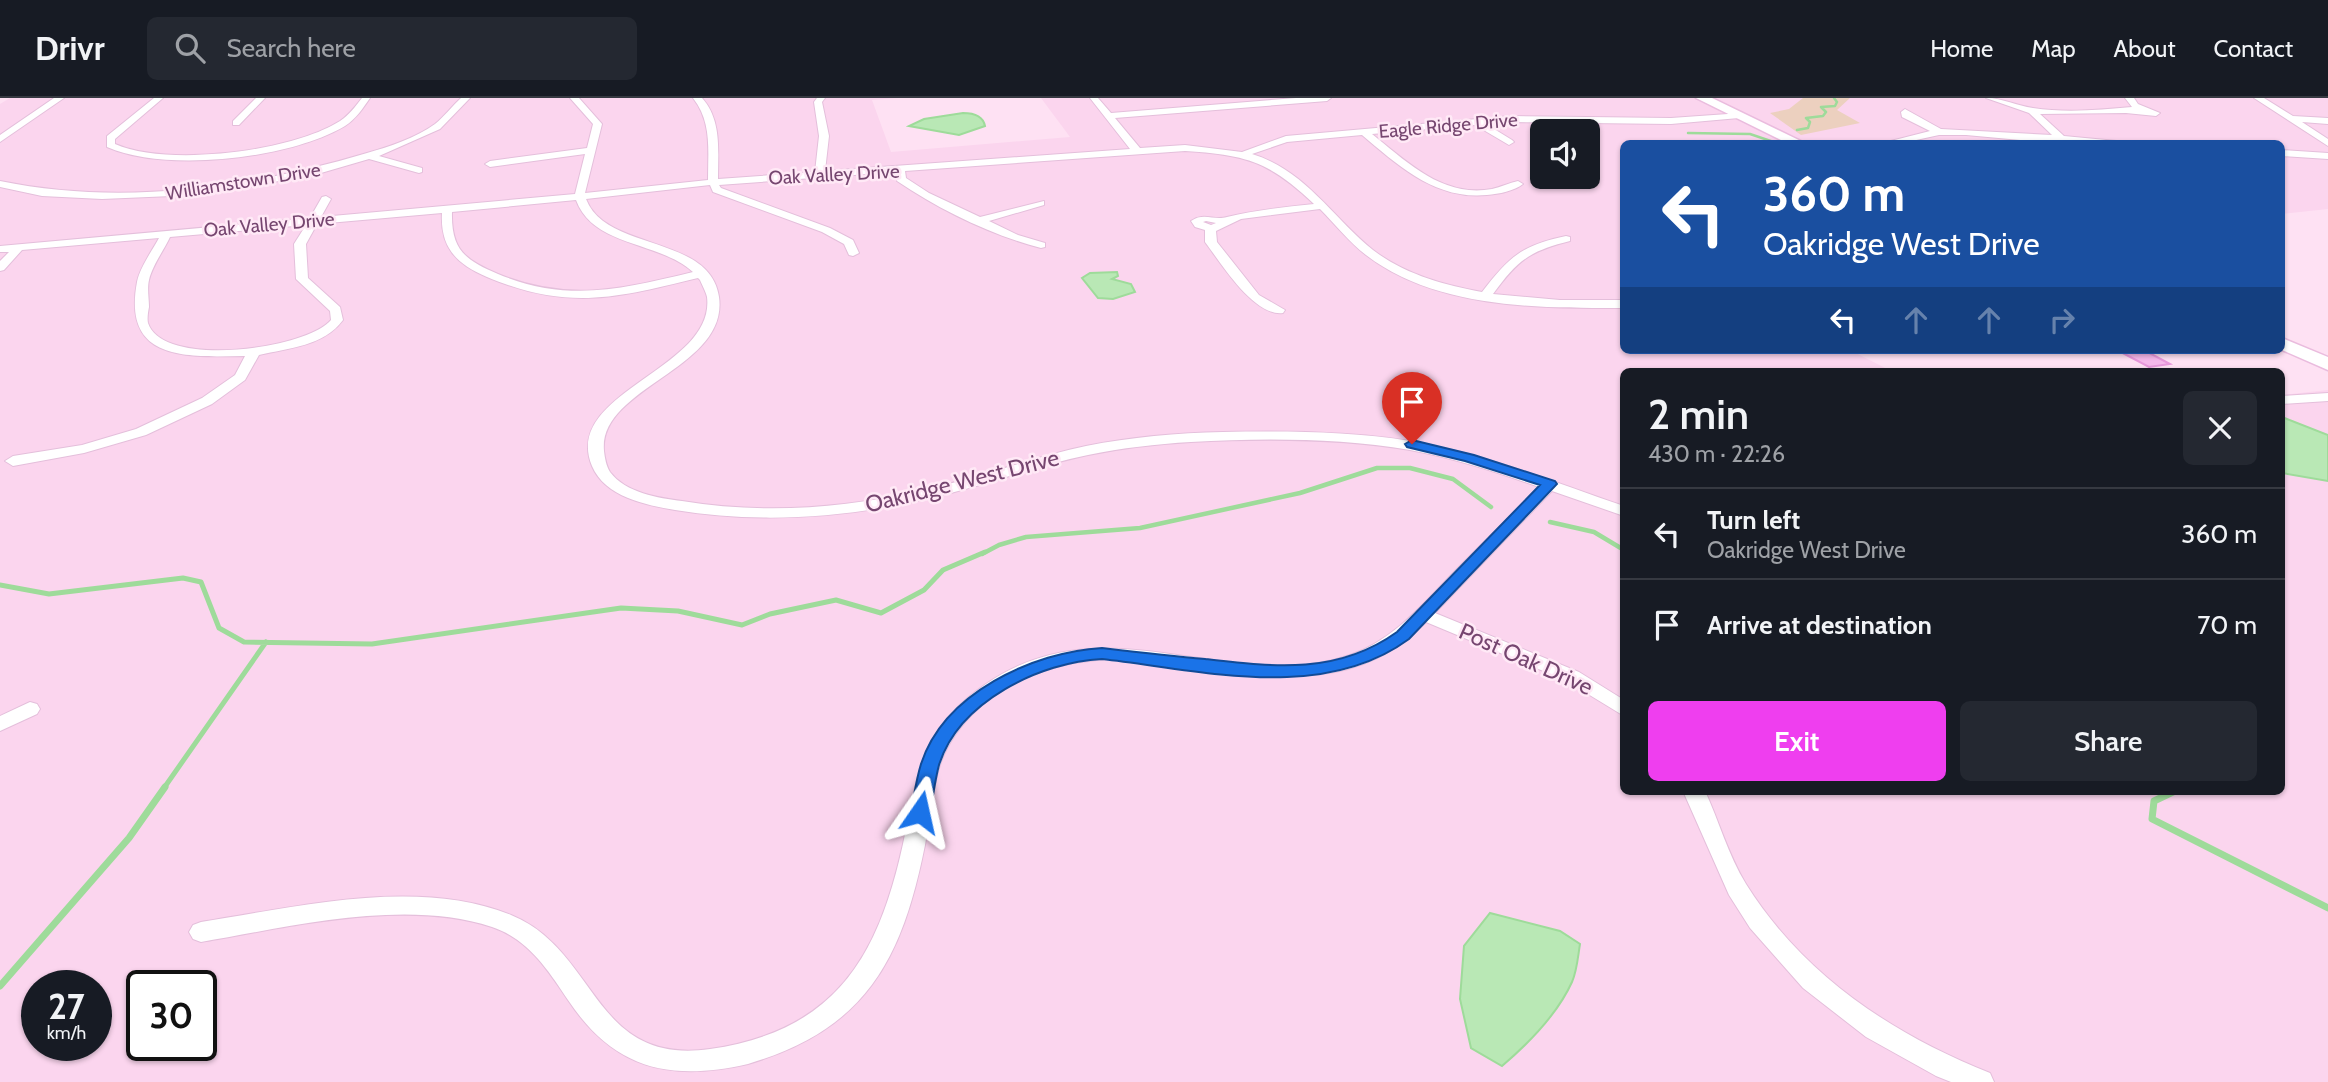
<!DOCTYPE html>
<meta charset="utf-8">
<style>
:root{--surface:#171b24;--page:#242831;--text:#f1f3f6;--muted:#9ea1a6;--line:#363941;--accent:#ef3eef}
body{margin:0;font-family:Cabin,sans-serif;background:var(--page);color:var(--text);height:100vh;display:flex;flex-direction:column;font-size:26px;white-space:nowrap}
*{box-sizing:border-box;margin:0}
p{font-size:23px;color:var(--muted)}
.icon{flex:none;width:38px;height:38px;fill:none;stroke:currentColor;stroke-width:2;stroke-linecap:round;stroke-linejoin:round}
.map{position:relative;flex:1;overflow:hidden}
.sheet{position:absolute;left:1620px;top:270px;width:665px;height:427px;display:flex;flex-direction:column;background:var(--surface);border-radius:10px;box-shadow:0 2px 5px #0004}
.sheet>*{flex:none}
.top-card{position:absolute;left:1620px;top:42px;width:665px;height:214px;border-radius:10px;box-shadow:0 2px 5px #0004;background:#1a4fa0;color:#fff;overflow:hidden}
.controls{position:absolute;left:1530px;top:21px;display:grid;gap:14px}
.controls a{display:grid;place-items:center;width:70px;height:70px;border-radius:10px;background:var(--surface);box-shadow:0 2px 5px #0004;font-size:35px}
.speed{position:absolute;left:21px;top:872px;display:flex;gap:14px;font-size:35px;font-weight:700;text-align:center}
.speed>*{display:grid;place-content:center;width:91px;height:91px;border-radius:50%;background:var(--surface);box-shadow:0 2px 5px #0004;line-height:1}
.speed small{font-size:18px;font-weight:400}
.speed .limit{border:4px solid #111;border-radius:10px;background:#fff;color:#111}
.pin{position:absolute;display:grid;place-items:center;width:60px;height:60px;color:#fff;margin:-72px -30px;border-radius:50% 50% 50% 0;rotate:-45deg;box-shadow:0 0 7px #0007}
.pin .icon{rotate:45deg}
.me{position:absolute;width:77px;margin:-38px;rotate:11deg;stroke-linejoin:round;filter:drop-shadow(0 0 5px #0008)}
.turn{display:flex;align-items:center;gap:24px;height:147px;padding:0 28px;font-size:32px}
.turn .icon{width:91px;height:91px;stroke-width:2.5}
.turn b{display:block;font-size:49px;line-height:60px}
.lanes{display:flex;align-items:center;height:66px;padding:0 28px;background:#0003;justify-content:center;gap:35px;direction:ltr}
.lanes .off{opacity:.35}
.round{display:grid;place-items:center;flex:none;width:74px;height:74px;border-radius:10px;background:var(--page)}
.headline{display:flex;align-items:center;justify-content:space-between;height:119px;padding:0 28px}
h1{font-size:42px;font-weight:600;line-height:52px}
.action{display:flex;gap:14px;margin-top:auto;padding:14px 28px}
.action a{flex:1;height:80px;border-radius:10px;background:var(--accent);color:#fff;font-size:28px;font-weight:600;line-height:80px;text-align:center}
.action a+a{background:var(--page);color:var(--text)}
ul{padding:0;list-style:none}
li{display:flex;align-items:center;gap:21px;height:91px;padding:0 28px;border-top:2px solid var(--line)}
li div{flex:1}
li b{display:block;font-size:26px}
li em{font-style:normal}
header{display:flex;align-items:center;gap:42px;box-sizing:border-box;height:98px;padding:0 35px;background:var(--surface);border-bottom:2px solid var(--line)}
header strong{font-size:33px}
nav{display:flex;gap:38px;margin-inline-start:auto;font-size:24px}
.search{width:490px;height:63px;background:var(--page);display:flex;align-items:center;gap:18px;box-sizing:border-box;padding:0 24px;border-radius:10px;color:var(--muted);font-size:26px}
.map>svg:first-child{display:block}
.residential{fill:#fbd5ee;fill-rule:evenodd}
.green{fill:#ecd0bf}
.water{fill:#b9e8b5;stroke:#9edb9a;stroke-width:2}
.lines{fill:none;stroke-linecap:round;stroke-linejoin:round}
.stream-far3{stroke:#9edb9a;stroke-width:2.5}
.stream-far2{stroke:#9edb9a;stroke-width:4.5}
.stream-far1{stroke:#9edb9a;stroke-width:5}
.stream{stroke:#9edb9a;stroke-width:7}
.building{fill:#f5b7ea;stroke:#e897db;stroke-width:2}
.street-casing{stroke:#e4bfdb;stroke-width:2}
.secondary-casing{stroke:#eabcde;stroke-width:3}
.street{fill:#fff;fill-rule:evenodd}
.secondary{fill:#fff;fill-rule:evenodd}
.route{fill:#1a73e8;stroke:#114b97;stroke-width:2}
.labels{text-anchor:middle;stroke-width:5;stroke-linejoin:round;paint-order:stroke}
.far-street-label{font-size:19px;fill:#764670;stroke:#ffe9f6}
.street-label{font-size:23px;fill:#764670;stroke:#ffe9f6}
</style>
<header>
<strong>Drivr</strong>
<div class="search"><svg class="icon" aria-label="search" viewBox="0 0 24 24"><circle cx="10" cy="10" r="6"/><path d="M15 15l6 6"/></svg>Search here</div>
<nav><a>Home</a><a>Map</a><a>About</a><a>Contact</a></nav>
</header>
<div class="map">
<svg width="2328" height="984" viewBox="0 0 2328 984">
<rect width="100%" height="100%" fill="#fee1f3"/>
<path class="residential" d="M 10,0 L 898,0 L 872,2 L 891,54 L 1070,39 L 1041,0 L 2328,0 L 2328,111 L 2282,116 L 2282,46 L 1624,46 L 1624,252 L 1850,252 L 1891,273 L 1624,273 L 1624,693 L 2282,693 L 2282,297 L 2328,292 L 2328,984 L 0,984 L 0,6 ZM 1542,33 L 1587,33 L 1587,79 L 1542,79 ZM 37,887 L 96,887 L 96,947 L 37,947 ZM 142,887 L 201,887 L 201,947 L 142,947 Z"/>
<path class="green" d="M 1803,0 L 1850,0 L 1837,12 L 1860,25 L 1801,37 L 1770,15 L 1789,11 Z"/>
<path class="water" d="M 963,15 C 973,15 983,18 985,28 L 959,37 L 909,28 L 924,21 Z
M 1117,174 L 1118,178 L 1112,181 L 1131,186 L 1135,194 L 1113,201 L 1098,200 L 1082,180 L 1090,175 Z
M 2282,319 L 2328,337 L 2328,383 L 2282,375 Z
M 1490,815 L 1560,833 L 1580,846 C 1578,858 1577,873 1572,884 C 1557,917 1529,945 1502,968 L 1471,950 L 1460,901 L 1464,848 Z"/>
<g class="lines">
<path class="stream-far3" d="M 1797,32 L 1808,30 L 1810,24 L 1806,20 L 1823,18 L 1826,14 L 1821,9 L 1835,8 L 1837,4 L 1834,0
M 1688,35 L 1750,36 L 1780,46"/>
<path class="stream-far2" d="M 1550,424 L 1594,434 L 1624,452
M 982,456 L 999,447 L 1026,439 L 1140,430 L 1300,395 L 1377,370 L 1410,370 L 1453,381 L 1491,409"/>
<path class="stream-far1" d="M 0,487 L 49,496 L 183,480 L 201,484 L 219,530 L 244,544 L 372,546 L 621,510 L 678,513 L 742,527 L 770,516 L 836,502 L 881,515 L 924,492 L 943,472 L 985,454
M 164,690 L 266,544"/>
<path class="stream" d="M 2175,693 L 2154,703 L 2152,721 L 2328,810
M 0,888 L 129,740 L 165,689"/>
</g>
<path class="building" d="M 2117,252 L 2144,252 L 2170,266 L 2149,269 Z"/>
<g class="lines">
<g class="street-casing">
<path id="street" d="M 54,0 L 64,0 L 0,44 L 0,37 Z
M 154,0 L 163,0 L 115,41 L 115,46 C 167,69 291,54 340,23 C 349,17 355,9 362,0 L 370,0 C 363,10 356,21 345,28 C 290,61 165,75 107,49 L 107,38 Z
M 256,0 L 265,0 L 239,27 L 233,27 L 233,23 Z
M 461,0 L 470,0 L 440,31 L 379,58 L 422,70 L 422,74 L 419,75 L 369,61 L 321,75 L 248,89 L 172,98 L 102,101 L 42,98 L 0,89 L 0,83 C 120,108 250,90 367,55 C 388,49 416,40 435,26 C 444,19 452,8 461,0 Z
M 570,0 L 579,0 L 602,26 L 585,95 L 708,82 C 708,52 712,24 693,0 L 702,0 C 722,22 718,53 718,81 L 815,74 L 819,38 L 814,4 L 817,0 L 825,0 L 822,4 L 829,38 L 825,73 L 1130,51 L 1090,0 L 1098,0 L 1111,15 L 1296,0 L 1331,0 L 1327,3 L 1115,20 L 1140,50 L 1185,47 L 1242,54 L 1286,38 L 1511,18 L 1671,20 L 1742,15 L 1742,19 L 1739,20 L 1671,26 L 1511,24 L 1486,26 L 1512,42 L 1514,44 L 1509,47 L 1475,27 L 1372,36 C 1407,64 1443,100 1492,91 C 1501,89 1509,85 1518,83 L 1523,86 C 1514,93 1499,96 1487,97 C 1435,102 1399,68 1362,37 L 1287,44 L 1252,56 C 1305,72 1332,119 1373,152 C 1404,176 1444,187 1482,194 C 1509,159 1522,147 1566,138 L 1570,139 L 1570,143 C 1529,153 1517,163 1493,196 L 1560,202 L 1624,202 L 1624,210 C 1539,210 1436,211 1366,157 C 1349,144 1335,126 1320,111 L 1241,121 L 1216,133 L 1217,144 L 1259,197 L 1285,212 L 1283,215 C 1254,219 1221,165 1205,144 L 1205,132 L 1195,129 L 1191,123 C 1204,114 1214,123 1227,119 C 1255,112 1285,109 1314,106 C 1269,63 1246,57 1185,53 L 905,73 L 906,80 L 929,95 L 980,119 L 1044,103 L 1044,107 L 989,123 L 1018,137 L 1045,145 L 1045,149 L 1041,150 C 991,137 940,112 897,83 L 895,74 L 719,87 L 721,90 L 830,130 L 853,142 L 859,155 L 853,158 L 849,157 L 844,146 L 822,134 L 713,94 L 710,87 L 586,101 C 606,154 710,136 719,199 C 729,271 598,289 604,353 C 605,361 606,367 610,374 C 626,395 658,400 682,403 C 761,416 841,411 919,393 C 975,381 1030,360 1086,348 C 1131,339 1177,335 1223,334 C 1285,333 1349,333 1410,343 C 1484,356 1554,384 1624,408 L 1624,418 L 1552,393 L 1435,515 L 1579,574 L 1624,602 L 1624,618 L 1565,582 L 1426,524 C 1339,615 1224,564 1117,561 C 1088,561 1062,566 1034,576 C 996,589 955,625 941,664 C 932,690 930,720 925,747 C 902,862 866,931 748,966 C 669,984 614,971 568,902 C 548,872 528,841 492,829 C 404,800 290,829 201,844 L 193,841 L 189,834 L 193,827 L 201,824 C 297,809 418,779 511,817 C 598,852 592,968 710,951 C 835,933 878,860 903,746 C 918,675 921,630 986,586 C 1108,502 1231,599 1350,557 C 1394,542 1424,505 1455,473 C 1483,445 1511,417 1539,389 C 1496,374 1454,360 1410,352 C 1338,340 1263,340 1191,344 C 1156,346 1122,350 1088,357 C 1040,367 994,384 947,396 C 857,419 767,427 675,412 C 646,407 605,399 592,368 C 561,294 716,271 707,199 C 706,194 702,187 700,182 L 698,180 C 616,200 568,213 487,179 C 456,166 440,149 442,115 L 317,126 L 306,146 L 308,180 L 340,209 L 343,222 C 324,248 289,250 259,257 L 245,282 L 212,306 L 146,337 L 84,355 L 13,368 L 5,363 L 13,358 L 82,347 L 136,331 L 202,300 L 235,277 L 245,258 C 187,259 122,264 137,184 C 140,169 152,153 159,140 L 22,152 L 4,172 L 0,173 L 0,163 L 9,154 L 0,154 L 0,148 L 310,120 L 322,99 L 326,98 L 331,101 L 321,119 L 575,96 L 585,56 L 490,69 L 485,66 L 490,63 L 587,50 L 593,26 ZM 576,102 C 593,149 659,143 693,174 C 622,191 568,205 498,176 C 465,162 451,152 452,114 ZM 1206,123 L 1216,125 L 1211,127 L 1203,124 ZM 306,127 L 294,146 L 296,181 L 330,213 L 331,222 C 307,251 163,271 148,225 C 147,221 148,214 149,209 C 149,201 147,190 149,182 C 152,168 164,152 170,139 Z
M 1986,0 C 2003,0 2017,8 2033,10 C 2065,15 2100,12 2132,9 L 2125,0 L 2134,0 L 2138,6 L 2160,15 L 2156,18 L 2126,15 L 2040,16 L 2064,38 L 2148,46 L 2063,46 L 1966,37 L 1939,37 L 1898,46 L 1879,46 L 1930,33 L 1902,19 L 1901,14 L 1905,11 L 1941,31 L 2052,37 L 2029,15 Z
M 2254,0 L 2264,0 L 2293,18 L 2328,20 L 2328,26 L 2302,24 L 2328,41 L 2328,48 Z
M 2282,52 L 2328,55 L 2328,61 L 2282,58 Z
M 2328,295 L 2328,303 L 2282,306 L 2282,298 Z
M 30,604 L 37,606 L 40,611 L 37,616 L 0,633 L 0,618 Z
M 1683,693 L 1705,693 C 1719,723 1728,757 1746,786 C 1803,877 1892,936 1990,975 L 1994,984 L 1951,984 L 1936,978 L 1866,939 L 1803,890 L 1750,830 L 1729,797 Z"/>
</g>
<g class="secondary-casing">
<path id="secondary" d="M 1696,0 L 1712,0 L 1807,46 L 1789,46 Z
M 2282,240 L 2328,259 L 2328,272 L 2282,252 Z"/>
</g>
<use href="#street" class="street"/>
<use href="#secondary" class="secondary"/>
</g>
<path class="route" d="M 1412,342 L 1474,357 L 1555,383 L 1557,386 L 1409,541 C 1322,605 1201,572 1102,561 C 1041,564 959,603 939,667 C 935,682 933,699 930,714 L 927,719 L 920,722 L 914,719 L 911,714 C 914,699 916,682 921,666 C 944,595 1033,554 1102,550 C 1136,554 1170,558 1205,561 C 1274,569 1337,577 1397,534 L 1540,387 L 1465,363 L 1407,349 L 1405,346 Z"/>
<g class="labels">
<g class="far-street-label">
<text transform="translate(1448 27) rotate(-5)" y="7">Eagle Ridge Drive</text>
<text transform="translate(834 76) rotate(-3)" y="7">Oak Valley Drive</text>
<text transform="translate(243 83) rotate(-9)" y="7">Williamstown Drive</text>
<text transform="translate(269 126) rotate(-5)" y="7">Oak Valley Drive</text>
</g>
<g class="street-label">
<text transform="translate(962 383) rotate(-14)" y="8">Oakridge West Drive</text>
<text transform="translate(1526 561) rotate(24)" y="8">Post Oak Drive</text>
</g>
</g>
</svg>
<div class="controls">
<a><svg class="icon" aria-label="sound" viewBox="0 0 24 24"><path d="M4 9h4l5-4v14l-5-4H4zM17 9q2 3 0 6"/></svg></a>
</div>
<div class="speed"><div>27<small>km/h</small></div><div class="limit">30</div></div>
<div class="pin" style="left:1412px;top:346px;background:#d93025"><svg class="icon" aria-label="arrive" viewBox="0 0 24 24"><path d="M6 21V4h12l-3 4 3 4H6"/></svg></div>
<svg class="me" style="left:920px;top:714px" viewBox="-20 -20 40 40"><path d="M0-17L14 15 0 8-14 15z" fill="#1a73e8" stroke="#fff" stroke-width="4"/></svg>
<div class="top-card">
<div class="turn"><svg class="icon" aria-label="left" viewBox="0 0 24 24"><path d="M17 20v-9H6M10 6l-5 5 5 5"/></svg><div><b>360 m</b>Oakridge West Drive</div></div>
<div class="lanes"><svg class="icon" aria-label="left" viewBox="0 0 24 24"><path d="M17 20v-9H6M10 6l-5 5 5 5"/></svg><svg class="icon off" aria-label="ahead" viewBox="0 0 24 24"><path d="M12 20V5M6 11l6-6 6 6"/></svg><svg class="icon off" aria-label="ahead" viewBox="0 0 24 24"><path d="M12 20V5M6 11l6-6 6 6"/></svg><svg class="icon off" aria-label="right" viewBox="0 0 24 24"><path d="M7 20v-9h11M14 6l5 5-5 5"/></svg></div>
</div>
<section class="sheet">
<div class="headline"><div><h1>2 min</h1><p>430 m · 22:26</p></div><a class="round"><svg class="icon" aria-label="close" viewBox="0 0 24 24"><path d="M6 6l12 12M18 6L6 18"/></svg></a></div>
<ul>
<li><svg class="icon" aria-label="left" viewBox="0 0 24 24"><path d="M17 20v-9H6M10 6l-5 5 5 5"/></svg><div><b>Turn left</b><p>Oakridge West Drive</p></div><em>360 m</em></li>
<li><svg class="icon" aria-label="arrive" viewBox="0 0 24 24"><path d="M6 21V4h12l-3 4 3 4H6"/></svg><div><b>Arrive at destination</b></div><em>70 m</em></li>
</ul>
<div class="action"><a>Exit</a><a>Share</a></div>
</section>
</div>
